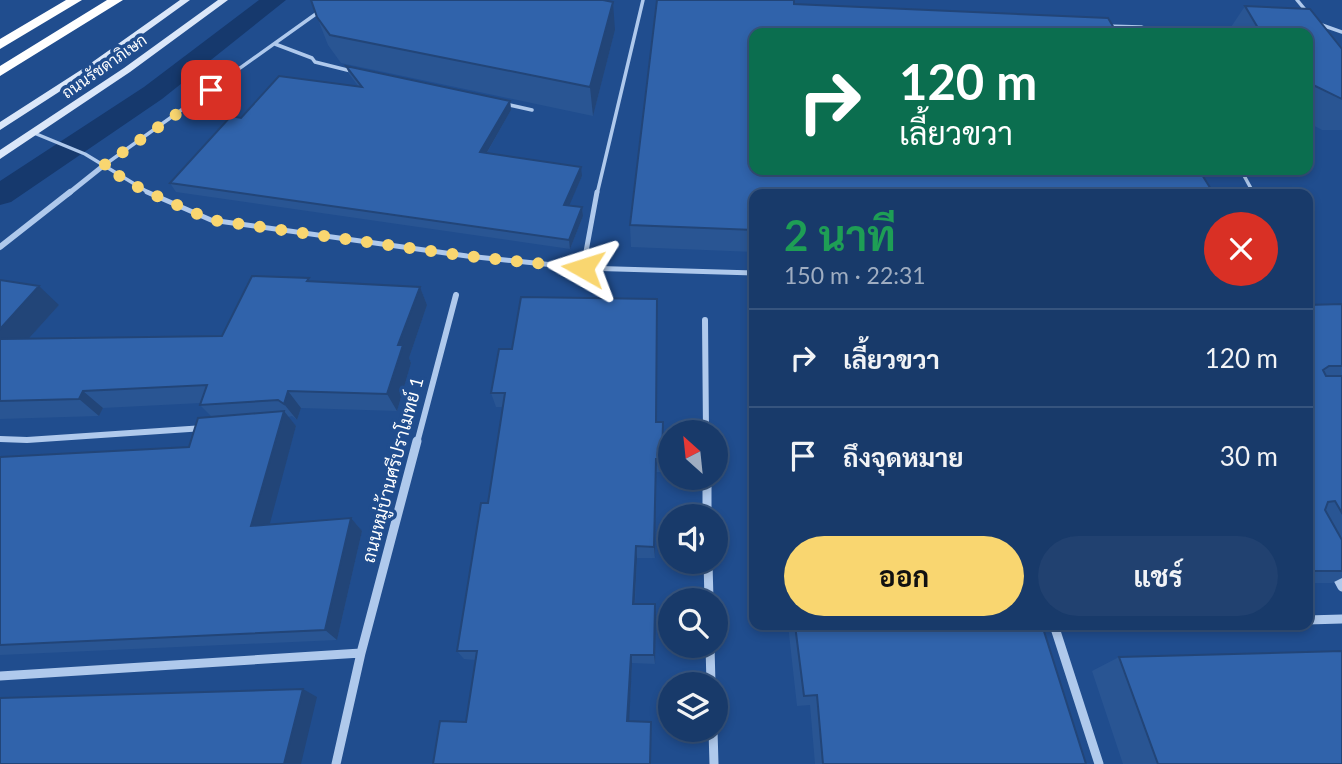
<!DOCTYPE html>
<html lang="th">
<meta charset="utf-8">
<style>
:root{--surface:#183a6a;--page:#214170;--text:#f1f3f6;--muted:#9fadc1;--line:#36547e;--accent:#f9d670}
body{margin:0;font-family:Lato,Sarabun,sans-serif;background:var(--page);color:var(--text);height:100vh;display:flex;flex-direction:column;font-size:26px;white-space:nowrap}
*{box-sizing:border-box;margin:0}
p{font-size:23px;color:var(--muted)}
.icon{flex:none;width:38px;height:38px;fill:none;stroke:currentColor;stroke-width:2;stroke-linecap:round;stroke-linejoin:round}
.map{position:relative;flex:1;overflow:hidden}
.details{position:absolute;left:749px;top:189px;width:564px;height:441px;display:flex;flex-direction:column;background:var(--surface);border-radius:14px;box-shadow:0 4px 10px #0003,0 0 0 2px var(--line)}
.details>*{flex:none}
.hud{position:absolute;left:749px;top:28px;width:564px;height:147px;border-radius:14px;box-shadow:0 4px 10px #0003,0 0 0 2px var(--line);background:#0b6e4f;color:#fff;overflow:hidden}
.needle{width:46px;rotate:333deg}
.fabs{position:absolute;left:658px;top:420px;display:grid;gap:14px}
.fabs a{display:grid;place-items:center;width:70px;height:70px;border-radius:50%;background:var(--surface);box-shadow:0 4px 10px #0003,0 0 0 2px var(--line);font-size:35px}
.pin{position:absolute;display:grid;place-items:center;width:60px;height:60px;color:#fff;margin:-30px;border-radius:14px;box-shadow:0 4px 10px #0006}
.me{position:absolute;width:77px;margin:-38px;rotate:276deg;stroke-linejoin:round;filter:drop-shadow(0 0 5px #0008)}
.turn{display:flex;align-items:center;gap:24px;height:147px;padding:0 35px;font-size:32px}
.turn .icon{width:91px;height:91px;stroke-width:2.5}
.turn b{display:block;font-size:49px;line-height:60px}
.round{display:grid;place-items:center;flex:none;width:74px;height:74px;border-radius:37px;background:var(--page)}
.headline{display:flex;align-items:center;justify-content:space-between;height:119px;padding:0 35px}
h1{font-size:42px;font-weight:700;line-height:52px;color:#1e9e55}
.button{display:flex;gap:14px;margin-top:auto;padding:14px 35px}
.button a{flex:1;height:80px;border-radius:42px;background:var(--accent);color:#111;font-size:28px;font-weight:700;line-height:80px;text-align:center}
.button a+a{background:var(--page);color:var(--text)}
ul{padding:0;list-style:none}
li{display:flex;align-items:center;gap:21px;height:98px;padding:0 35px;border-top:2px solid var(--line)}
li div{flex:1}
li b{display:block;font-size:26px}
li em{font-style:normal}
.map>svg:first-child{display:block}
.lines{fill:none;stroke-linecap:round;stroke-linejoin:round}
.canal{fill:#16396d;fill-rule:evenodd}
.lane-far1{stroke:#afc9ec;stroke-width:3.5}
.lane{stroke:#afc9ec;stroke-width:5}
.street-far2{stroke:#afc9ec;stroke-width:5}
.street-far1{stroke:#afc9ec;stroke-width:6}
.street{stroke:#afc9ec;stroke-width:9}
.secondary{fill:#dbe7f9;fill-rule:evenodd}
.highway{fill:#fff;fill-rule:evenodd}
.wall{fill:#295593}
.shaded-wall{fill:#224578}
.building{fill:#3063ab;stroke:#224578;stroke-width:2}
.route{stroke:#f9d670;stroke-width:12;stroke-dasharray:0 21.6}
.labels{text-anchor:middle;stroke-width:7;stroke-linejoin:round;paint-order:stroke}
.far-street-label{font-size:16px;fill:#fff;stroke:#204d8e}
.street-label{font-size:18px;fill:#fff;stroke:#204d8e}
</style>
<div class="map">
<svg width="1342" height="764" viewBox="0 0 1342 764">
<rect width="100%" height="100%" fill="#204d8e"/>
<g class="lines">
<path class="canal" d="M 259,0 L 286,0 L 162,99 L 11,202 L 0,205 L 0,181 L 144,87 Z"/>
<path class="lane-far1" d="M 1297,0 L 1307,12
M 1319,24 L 1342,32
M 1105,26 L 1141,27 L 1157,33
M 275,44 L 312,58 L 315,62 L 355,72
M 505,104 L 532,110
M 34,133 L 85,154 L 151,194
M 103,166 L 320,11
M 1241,170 L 1254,194
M 597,194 L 643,0"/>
<path class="lane" d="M 147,192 L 211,220 L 467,256 L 583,268 L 754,273
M 583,268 L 597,192"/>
<path class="street-far2" d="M 68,194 L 103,166"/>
<path class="street-far1" d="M 0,247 L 70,192
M 705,320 L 706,432
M 0,439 L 27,440 L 204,428
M 417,443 L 456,295"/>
<path class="street" d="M 707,478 L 707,516
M 708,562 L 709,600
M 1334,572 L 1342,587
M 1307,620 L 1342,619
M 1054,625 L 1099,764
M 1054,627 L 1125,625
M 710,646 L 711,684
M 0,676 L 361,653
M 713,730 L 714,764
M 336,764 L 361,653 L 417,441"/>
<path class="secondary" d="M 180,0 L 190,0 L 90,72 L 0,130 L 0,122 L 84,68 Z
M 218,0 L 228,0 L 130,72 L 0,159 L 0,150 L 124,68 Z"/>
<path class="highway" d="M 66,0 L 82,0 L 0,49 L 0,39 Z
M 107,0 L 123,0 L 0,76 L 0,66 Z"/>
</g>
<path class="wall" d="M 1245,6 L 1310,9 L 1342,49 L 1342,130 L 1322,130 L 1307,122 L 1307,33 L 1227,33 Z
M 317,17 L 615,30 L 593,116 L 341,63 L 328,45 Z
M 346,66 L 510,101 L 511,110 L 487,153 L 582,176 L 569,205 L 582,207 L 583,216 L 570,249 L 176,192 L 170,183 L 241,118 L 359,87 L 349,74 Z
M 754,194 L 754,252 L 631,247 L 630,225 Z
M 0,280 L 59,305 L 28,339 L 222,336 L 311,281 L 420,287 L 427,305 L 409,358 L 411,363 L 397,411 L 301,408 L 297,420 L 292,416 L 288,417 L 296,426 L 269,524 L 351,518 L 362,531 L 337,640 L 0,655 L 0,457 L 189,447 L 212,417 L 200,405 L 201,403 L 103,408 L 99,416 L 0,419 Z
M 1342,304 L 1342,578 L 1332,583 L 1307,583 L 1307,305 Z
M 499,349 L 657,422 L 663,435 L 662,472 L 656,472 L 655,558 L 637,558 L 635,604 L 656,614 L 655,664 L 632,663 L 629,721 L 651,722 L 651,764 L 433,764 L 466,722 L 475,660 L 464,659 L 457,651 L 488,503 L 503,407 L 496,407 L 491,393 Z
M 752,355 L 754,355 L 754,436 L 751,436 L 749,376 Z
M 788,625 L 1042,625 L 1086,764 L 815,764 L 810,705 L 797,706 Z
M 1119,657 L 1342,764 L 1123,764 L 1092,671 Z"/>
<path class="shaded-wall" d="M 613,2 L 615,30 L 593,116 L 590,87 Z
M 510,101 L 511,110 L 482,161 L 480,152 Z
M 581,167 L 582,176 L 566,213 L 564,205 Z
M 582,207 L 583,216 L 570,249 L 569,240 Z
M 39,286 L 59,305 L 12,357 L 0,348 L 0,329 Z
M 420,287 L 427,305 L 409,358 L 411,363 L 397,411 L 387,394 L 398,345 Z
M 83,391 L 103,408 L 99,416 L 79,399 Z
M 288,391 L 301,408 L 297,420 L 284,404 Z
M 284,411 L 296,426 L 266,538 L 251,526 Z
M 656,459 L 656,472 L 655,558 L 654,547 Z
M 351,518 L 362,531 L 337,640 L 325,630 Z
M 636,546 L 637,558 L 634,613 L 633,604 Z
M 655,604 L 656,614 L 655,664 L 654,655 Z
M 631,655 L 632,663 L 629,727 L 627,721 Z
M 303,689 L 317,697 L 301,764 L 284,764 Z"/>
<path class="building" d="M 311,0 L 603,0 L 613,2 L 590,87 L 330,35 L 317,17 Z
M 657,0 L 794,0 L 794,4 L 1108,18 L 1117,33 L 754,33 L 754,170 L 1199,170 L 1214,194 L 754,194 L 754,230 L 630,225 Z
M 1245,6 L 1310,9 L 1342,49 L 1342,99 L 1307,82 L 1307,33 L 1261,33 Z
M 346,66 L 510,101 L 480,152 L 581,167 L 564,205 L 582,207 L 569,240 L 170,183 L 231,116 L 241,118 L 279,76 L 362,87 Z
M 252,276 L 309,278 L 307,281 L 420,287 L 398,345 L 403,345 L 387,394 L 288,391 L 284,404 L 278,400 L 200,405 L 207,385 L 83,391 L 79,399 L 0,401 L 0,339 L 222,336 Z
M 0,280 L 39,286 L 0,329 Z
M 521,297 L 657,299 L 656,422 L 663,422 L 662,459 L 656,459 L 654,547 L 636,546 L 633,604 L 655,604 L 654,655 L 631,655 L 627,721 L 651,722 L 650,764 L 433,764 L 440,721 L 466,722 L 477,651 L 457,651 L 481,503 L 488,503 L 505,393 L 491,393 L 499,349 L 512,349 Z
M 1342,304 L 1342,366 L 1329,366 L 1323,370 L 1326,376 L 1342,376 L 1342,513 L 1335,501 L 1328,502 L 1325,510 L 1342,540 L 1342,571 L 1307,571 L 1307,397 L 1312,397 L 1307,389 L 1307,305 Z
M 752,355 L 754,355 L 754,413 Z
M 284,411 L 251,526 L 351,518 L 325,630 L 0,645 L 0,457 L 189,447 L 198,418 Z
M 795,625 L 1042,625 L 1086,764 L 823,764 L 817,695 L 804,696 Z
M 1342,651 L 1342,764 L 1158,764 L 1119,657 Z
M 303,689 L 284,764 L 0,764 L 0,698 Z"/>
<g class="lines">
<path class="route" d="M 211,90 L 103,166 L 141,189 L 211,220 L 467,256 L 583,268"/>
</g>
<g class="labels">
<g class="far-street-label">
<text transform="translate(104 66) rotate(-35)" y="6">ถนนรัชดาภิเษก</text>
</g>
<g class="street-label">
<text transform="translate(393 470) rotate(-75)" y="6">ถนนหมู่บ้านศรีปราโมทย์ 1</text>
</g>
</g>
</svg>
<div class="fabs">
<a><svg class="needle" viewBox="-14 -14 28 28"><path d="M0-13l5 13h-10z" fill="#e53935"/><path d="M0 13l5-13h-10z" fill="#9fadc1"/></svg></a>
<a><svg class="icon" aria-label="sound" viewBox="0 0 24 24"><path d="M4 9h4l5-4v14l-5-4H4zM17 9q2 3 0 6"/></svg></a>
<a><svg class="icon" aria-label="search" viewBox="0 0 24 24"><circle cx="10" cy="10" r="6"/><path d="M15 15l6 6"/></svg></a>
<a><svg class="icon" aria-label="layers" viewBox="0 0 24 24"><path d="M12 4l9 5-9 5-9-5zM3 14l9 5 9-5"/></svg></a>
</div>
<div class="pin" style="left:211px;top:90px;background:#d93025"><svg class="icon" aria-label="arrive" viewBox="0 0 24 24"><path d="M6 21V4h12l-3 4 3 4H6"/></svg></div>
<svg class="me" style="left:583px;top:268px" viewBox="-20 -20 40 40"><path d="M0-17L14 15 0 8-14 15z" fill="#f9d670" stroke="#fff" stroke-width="4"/></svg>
<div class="hud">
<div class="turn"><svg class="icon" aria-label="right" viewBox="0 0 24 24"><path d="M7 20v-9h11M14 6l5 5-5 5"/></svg><div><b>120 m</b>เลี้ยวขวา</div></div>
</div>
<section class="details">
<div class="headline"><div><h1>2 นาที</h1><p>150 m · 22:31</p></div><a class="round" style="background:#d93025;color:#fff"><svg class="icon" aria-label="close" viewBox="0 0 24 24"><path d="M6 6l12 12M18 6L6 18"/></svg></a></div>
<ul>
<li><svg class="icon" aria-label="right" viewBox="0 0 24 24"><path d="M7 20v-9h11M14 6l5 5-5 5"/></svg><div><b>เลี้ยวขวา</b></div><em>120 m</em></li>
<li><svg class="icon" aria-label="arrive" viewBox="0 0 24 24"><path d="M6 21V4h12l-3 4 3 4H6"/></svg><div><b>ถึงจุดหมาย</b></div><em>30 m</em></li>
</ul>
<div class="button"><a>ออก</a><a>แชร์</a></div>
</section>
</div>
